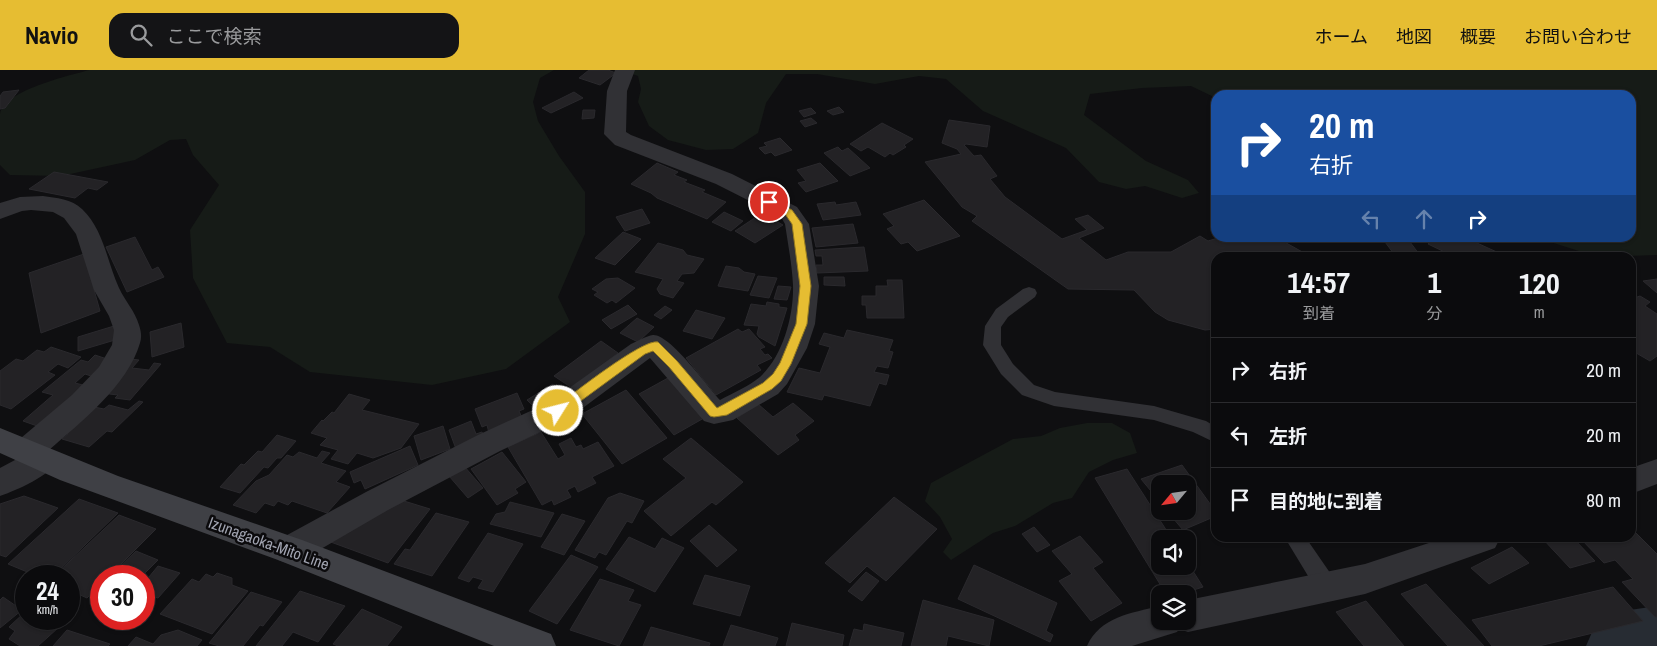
<!DOCTYPE html>
<html lang="ja">
<meta charset="utf-8">
<style>
:root{--surface:#0b0b0d;--page:#141416;--text:#f1f3f6;--muted:#9a9b9d;--line:#2b2b2e;--accent:#e6bd32}
body{margin:0;font-family:"Archivo Narrow","Noto Sans JP",sans-serif;background:var(--page);color:var(--text);height:100vh;display:flex;flex-direction:column;font-size:19px;white-space:nowrap}
*{box-sizing:border-box;margin:0}
p{font-size:16px;color:var(--muted)}
.icon{flex:none;width:28px;height:28px;fill:none;stroke:currentColor;stroke-width:2;stroke-linecap:round;stroke-linejoin:round}
.map{position:relative;flex:1;overflow:hidden}
.drawer{position:absolute;left:1211px;top:182px;width:425px;height:290px;display:flex;flex-direction:column;background:var(--surface);border-radius:15px;box-shadow:0 1px 4px #0004,0 0 0 1px var(--line)}
.drawer>*{flex:none}
.top-card{position:absolute;left:1211px;top:20px;width:425px;height:152px;border-radius:15px;box-shadow:0 1px 4px #0004,0 0 0 1px var(--line);background:#1a4fa0;color:#fff;overflow:hidden}
.needle{width:32px;rotate:241deg}
.tools{position:absolute;left:1151px;top:405px;display:grid;gap:10px}
.tools a{display:grid;place-items:center;width:45px;height:45px;border-radius:10px;background:var(--surface);box-shadow:0 1px 4px #0004,0 0 0 1px var(--line);font-size:25px}
.speed{position:absolute;left:15px;top:495px;display:flex;gap:10px;font-size:25px;font-weight:700;text-align:center}
.speed>*{display:grid;place-content:center;width:65px;height:65px;border-radius:50%;background:var(--surface);box-shadow:0 1px 4px #0004,0 0 0 1px var(--line);line-height:1}
.speed small{font-size:12px;font-weight:400}
.speed .limit{border:8px solid #d22;background:#fff;color:#111}
.pin{position:absolute;display:grid;place-items:center;width:42px;height:42px;color:#fff;margin:-21px;border:2px solid #fff;border-radius:50%;box-shadow:0 1px 5px #0007}
.me{position:absolute;width:55px;margin:-28px;rotate:54deg;stroke-linejoin:round;filter:drop-shadow(0 0 4px #0008)}
.turn{display:flex;align-items:center;gap:18px;height:105px;padding:0 15px;font-size:22px}
.turn .icon{width:65px;height:65px;stroke-width:2.5}
.turn b{display:block;font-size:35px;line-height:42px}
.lanes{display:flex;align-items:center;height:48px;padding:0 15px;background:#0003;justify-content:center;gap:25px;direction:ltr}
.lanes .off{opacity:.35}
.eta{display:flex;justify-content:space-evenly;align-items:center;height:85px;text-align:center}
.eta b{font-size:30px;font-weight:700;line-height:35px}
ul{padding:0;list-style:none}
li{display:flex;align-items:center;gap:15px;height:65px;padding:0 15px;border-top:1px solid var(--line)}
li div{flex:1}
li b{display:block;font-size:19px}
li em{font-style:normal}
header{display:flex;align-items:center;gap:30px;box-sizing:border-box;height:70px;padding:0 25px;background:var(--accent);color:#111}
header strong{font-size:24px}
nav{display:flex;gap:28px;margin-inline-start:auto;font-size:18px}
.search{width:350px;height:45px;background:var(--page);display:flex;align-items:center;gap:12px;box-sizing:border-box;padding:0 18px;border-radius:15px;color:var(--muted);font-size:19px}
.map>svg:first-child{display:block}
.green{fill:#161b17}
.lines{fill:none;stroke-linecap:round;stroke-linejoin:round}
.river{fill:#272c33;fill-rule:evenodd}
.building{fill:#232225;stroke:#2a292d}
.service{fill:#313135;fill-rule:evenodd}
.minor{fill:#313135;fill-rule:evenodd}
.secondary{fill:#3f4045;fill-rule:evenodd}
.route{fill:#e6bd32;stroke:#967b20}
.labels{text-anchor:middle;stroke-width:5;stroke-linejoin:round;paint-order:stroke}
.street-label{font-size:16px;fill:#a1a4b1;stroke:#0b0a0c}
</style>
<header>
<strong>Navio</strong>
<div class="search"><svg class="icon" aria-label="search" viewBox="0 0 24 24"><circle cx="10" cy="10" r="6"/><path d="M15 15l6 6"/></svg>ここで検索</div>
<nav><a>ホーム</a><a>地図</a><a>概要</a><a>お問い合わせ</a></nav>
</header>
<div class="map">
<svg width="1657" height="576" viewBox="0 0 1657 576">
<rect width="100%" height="100%" fill="#0f0f11"/>
<path class="green" d="M 89,0 L 554,0 L 540,8 L 533,32 L 538,51 L 559,86 L 585,122 L 585,164 L 558,227 L 570,252 L 506,299 L 432,315 L 310,302 L 270,277 L 227,273 L 193,208 L 190,160 L 219,115 L 193,85 L 186,69 L 170,70 L 135,90 L 61,106 L 10,105 L 0,95 C 0,79 0,60 0,44 C 5,20 68,6 89,0 Z
M 621,0 L 1657,0 L 1657,185 L 1598,187 L 1544,170 L 1529,168 L 1631,168 L 1631,25 L 1216,25 L 1216,28 L 1191,16 L 1142,18 L 1090,24 L 1084,45 L 1146,91 L 1188,110 L 1199,123 L 1182,128 L 1145,116 L 1126,119 L 1099,112 L 1066,78 L 983,41 L 946,9 L 919,6 L 875,14 L 817,4 L 786,4 L 766,33 L 758,63 L 733,79 L 706,80 L 668,70 L 649,56 L 638,32 L 641,19 L 638,6 Z
M 1087,353 L 1112,353 L 1130,363 L 1137,383 L 1113,390 L 1089,402 L 1072,428 L 1053,433 L 1015,456 L 993,463 L 951,490 L 943,482 L 952,469 L 940,447 L 925,431 L 931,413 L 1013,369 L 1041,366 L 1060,358 Z"/>
<g class="lines">
<path class="river" d="M 1657,536 L 1657,576 L 1586,576 L 1597,551 L 1623,541 Z"/>
</g>
<path class="building" d="M 589,0 L 608,0 L 616,3 L 600,15 L 579,8 Z
M 19,20 L 5,38 L 0,39 L 0,26 L 3,22 Z
M 574,22 L 583,28 L 551,43 L 542,38 Z
M 839,37 L 844,42 L 833,45 L 827,41 Z
M 811,38 L 816,43 L 804,47 L 799,41 Z
M 583,40 L 595,40 L 594,48 L 582,49 Z
M 811,48 L 817,53 L 805,57 L 800,51 Z
M 949,50 L 990,56 L 987,77 L 966,74 L 964,75 L 974,86 L 981,85 L 997,106 L 990,109 L 1005,127 L 1062,169 L 1087,160 L 1075,149 L 1088,145 L 1104,158 L 1079,168 L 1106,190 L 1128,182 L 1171,182 L 1200,166 L 1208,171 L 1218,168 L 1282,168 L 1281,170 L 1313,188 L 1216,188 L 1216,259 L 1205,260 L 1168,250 L 1155,242 L 1134,220 L 1068,219 L 972,151 L 977,146 L 962,137 L 925,92 L 961,84 L 957,79 L 942,73 Z
M 882,53 L 913,69 L 904,75 L 906,77 L 893,85 L 890,83 L 885,87 L 868,77 L 861,81 L 850,74 Z
M 780,68 L 792,80 L 775,86 L 771,82 L 765,84 L 759,78 L 767,76 L 764,73 Z
M 838,77 L 842,81 L 848,78 L 870,98 L 850,106 L 824,83 Z
M 657,93 L 678,102 L 674,105 L 687,110 L 684,112 L 705,120 L 702,122 L 726,132 L 707,149 L 657,128 L 651,123 L 631,114 Z
M 820,93 L 838,111 L 806,122 L 798,113 L 806,111 L 797,100 Z
M 54,102 L 108,112 L 97,120 L 88,118 L 75,128 L 29,119 Z
M 924,130 L 960,166 L 917,181 L 908,172 L 901,174 L 887,159 L 894,156 L 883,144 Z
M 835,132 L 836,135 L 856,132 L 861,145 L 823,150 L 817,134 Z
M 642,139 L 650,153 L 625,161 L 616,147 Z
M 724,142 L 743,151 L 731,161 L 712,152 Z
M 762,143 L 783,155 L 755,173 L 735,161 Z
M 853,154 L 858,173 L 816,177 L 812,158 Z
M 623,162 L 641,169 L 615,195 L 595,188 Z
M 135,167 L 152,200 L 158,197 L 164,207 L 127,222 L 106,177 Z
M 1382,168 L 1407,168 L 1422,188 L 1397,188 Z
M 1434,168 L 1466,168 L 1510,188 L 1457,188 L 1428,174 Z
M 658,173 L 683,180 L 687,185 L 704,189 L 694,203 L 682,204 L 677,211 L 684,213 L 673,228 L 660,224 L 657,219 L 663,209 L 635,202 Z
M 864,177 L 868,201 L 817,203 L 816,195 L 823,195 L 822,186 L 816,186 L 815,180 Z
M 84,184 L 100,241 L 41,263 L 29,203 Z
M 726,196 L 739,198 L 744,202 L 755,204 L 748,221 L 718,216 Z
M 758,206 L 777,208 L 769,228 L 750,225 Z
M 824,207 L 844,207 L 845,216 L 824,215 Z
M 618,208 L 635,218 L 616,233 L 612,230 L 607,233 L 594,225 L 598,222 L 592,219 L 606,209 Z
M 1657,209 L 1657,223 L 1643,211 Z
M 887,210 L 902,210 L 904,248 L 867,248 L 866,235 L 862,235 L 862,226 L 876,226 L 876,216 L 888,216 Z
M 778,216 L 791,217 L 787,230 L 774,229 Z
M 1640,226 L 1650,232 L 1645,236 L 1657,244 L 1657,286 L 1650,291 L 1631,280 L 1631,229 Z
M 767,232 L 779,234 L 779,237 L 787,238 L 775,276 L 759,267 L 757,264 L 759,256 L 744,255 L 751,234 L 766,236 Z
M 628,235 L 637,244 L 611,259 L 602,250 Z
M 665,236 L 672,240 L 661,249 L 654,245 Z
M 696,240 L 725,248 L 712,269 L 683,261 Z
M 637,248 L 654,257 L 638,272 L 620,263 Z
M 181,253 L 184,277 L 152,287 L 150,262 Z
M 114,256 L 115,270 L 78,281 L 78,267 Z
M 738,259 L 742,262 L 749,259 L 765,277 L 760,279 L 765,285 L 768,284 L 772,288 L 757,295 L 761,300 L 716,325 L 686,288 Z
M 847,260 L 893,270 L 889,281 L 893,282 L 888,298 L 877,296 L 874,302 L 889,305 L 886,315 L 879,313 L 870,336 L 824,325 L 822,330 L 787,322 L 799,298 L 820,303 L 830,277 L 819,274 L 824,263 L 844,268 Z
M 601,271 L 618,283 L 572,318 L 554,306 Z
M 51,277 L 81,287 L 68,298 L 58,294 L 48,302 L 55,305 L 11,339 L 0,335 L 0,301 L 16,289 L 23,291 L 37,280 L 44,282 Z
M 95,285 L 110,290 L 91,306 L 85,304 L 75,313 L 87,316 L 40,357 L 23,351 L 53,325 L 42,322 L 81,290 L 88,292 Z
M 131,289 L 139,290 L 132,298 L 149,300 L 154,293 L 161,294 L 130,330 L 115,328 L 118,325 L 101,323 Z
M 668,308 L 704,348 L 674,365 L 639,324 Z
M 553,314 L 564,324 L 538,341 L 527,330 Z
M 626,320 L 667,368 L 622,394 L 582,344 Z
M 517,323 L 524,339 L 519,341 L 523,350 L 489,363 L 487,355 L 482,357 L 475,339 Z
M 349,324 L 370,330 L 362,340 L 419,354 L 401,378 L 373,388 L 357,383 L 348,394 L 331,389 L 338,380 L 320,375 L 327,368 L 311,363 L 322,350 L 323,351 L 332,342 L 334,343 Z
M 139,331 L 143,332 L 112,362 L 107,361 L 89,377 L 62,369 L 68,364 L 64,363 L 94,337 L 104,339 L 109,335 L 128,340 Z
M 793,333 L 814,351 L 795,365 L 799,370 L 778,385 L 737,348 L 758,334 L 773,347 Z
M 471,351 L 476,364 L 482,362 L 485,368 L 456,379 L 449,360 Z
M 443,356 L 450,379 L 421,390 L 414,366 Z
M 541,362 L 558,389 L 565,385 L 559,374 L 571,368 L 576,377 L 581,375 L 583,379 L 598,372 L 614,396 L 592,407 L 596,413 L 578,422 L 575,416 L 567,420 L 571,427 L 554,435 L 552,430 L 542,435 L 508,377 Z
M 277,365 L 296,371 L 281,388 L 277,388 L 268,398 L 264,397 L 240,423 L 220,417 L 241,394 L 244,395 L 258,381 L 262,382 Z
M 691,368 L 743,412 L 716,435 L 712,432 L 671,466 L 644,441 L 686,408 L 663,389 Z
M 410,376 L 418,395 L 365,419 L 361,410 L 354,413 L 350,402 Z
M 322,381 L 330,383 L 321,393 L 346,401 L 336,412 L 350,417 L 327,443 L 292,431 L 288,435 L 278,431 L 274,436 L 265,433 L 256,443 L 233,435 L 256,411 L 269,405 L 287,385 L 293,387 L 299,382 L 317,388 Z
M 502,382 L 526,412 L 515,419 L 518,423 L 497,435 L 471,399 Z
M 1182,395 L 1216,442 L 1216,446 L 1183,460 L 1167,441 L 1188,441 L 1188,414 L 1160,414 L 1160,432 L 1141,409 Z
M 464,396 L 483,418 L 468,428 L 449,406 Z
M 1127,399 L 1172,469 L 1160,469 L 1160,496 L 1188,496 L 1188,493 L 1203,517 L 1181,524 L 1166,524 L 1095,408 Z
M 620,423 L 644,431 L 632,453 L 627,451 L 606,485 L 599,482 L 595,488 L 575,480 L 608,428 Z
M 24,426 L 58,438 L 6,487 L 0,485 L 0,434 Z
M 894,427 L 937,459 L 886,511 L 867,496 L 850,513 L 825,493 Z
M 79,429 L 118,443 L 53,506 L 37,506 L 8,494 Z
M 404,431 L 430,439 L 388,493 L 328,471 Z
M 510,432 L 554,443 L 541,467 L 490,454 L 496,444 L 505,442 Z
M 436,443 L 469,452 L 432,506 L 394,494 L 405,479 L 410,480 Z
M 562,444 L 585,451 L 564,485 L 541,477 Z
M 119,445 L 156,459 L 109,506 L 101,506 L 101,514 L 87,528 L 69,520 L 69,506 L 54,506 Z
M 709,455 L 737,480 L 717,497 L 690,471 Z
M 1034,457 L 1050,475 L 1037,482 L 1022,464 Z
M 1631,458 L 1657,484 L 1657,547 L 1655,547 L 1622,512 L 1633,509 L 1615,490 L 1604,493 L 1580,468 L 1631,468 Z
M 488,463 L 523,474 L 493,522 L 478,518 L 483,510 L 473,507 L 469,512 L 458,508 Z
M 1080,466 L 1103,492 L 1093,498 L 1122,533 L 1091,551 L 1059,511 L 1072,504 L 1052,481 Z
M 629,467 L 655,479 L 662,468 L 684,478 L 655,522 L 606,499 Z
M 1542,468 L 1573,468 L 1595,491 L 1570,498 Z
M 1512,477 L 1529,493 L 1489,514 L 1471,498 Z
M 136,481 L 158,490 L 142,506 L 110,506 Z
M 571,485 L 598,497 L 557,554 L 529,541 Z
M 974,495 L 1057,533 L 1046,561 L 1053,565 L 1050,572 L 958,529 Z
M 158,496 L 180,503 L 158,528 L 144,524 L 144,513 Z
M 866,502 L 879,511 L 862,531 L 848,521 Z
M 217,503 L 232,508 L 232,515 L 248,521 L 212,564 L 160,544 L 192,509 L 199,512 L 206,504 L 213,507 Z
M 705,505 L 750,516 L 740,546 L 693,534 Z
M 600,509 L 634,520 L 628,531 L 641,535 L 619,576 L 570,560 Z
M 1426,514 L 1484,576 L 1448,576 L 1401,524 Z
M 1613,517 L 1643,551 L 1539,576 L 1492,576 L 1472,550 Z
M 300,521 L 345,536 L 318,572 L 293,562 L 282,576 L 256,576 Z
M 251,522 L 282,532 L 263,556 L 260,555 L 243,576 L 219,576 L 209,573 Z
M 3,527 L 22,540 L 0,558 L 0,530 Z
M 923,530 L 994,550 L 989,576 L 948,566 L 946,576 L 911,576 Z
M 1366,531 L 1404,576 L 1364,576 L 1336,542 Z
M 362,539 L 402,557 L 387,576 L 338,576 L 333,574 Z
M 26,541 L 26,549 L 68,549 L 38,576 L 20,576 L 9,569 L 15,561 L 9,557 Z
M 792,553 L 844,565 L 842,576 L 786,576 Z
M 864,554 L 904,563 L 901,576 L 849,576 L 854,559 L 863,561 Z
M 731,555 L 778,568 L 775,576 L 723,576 Z
M 651,557 L 710,573 L 709,576 L 643,576 Z
M 67,560 L 110,574 L 108,576 L 53,576 Z
M 178,560 L 202,570 L 197,576 L 128,576 L 136,567 L 153,574 L 161,565 Z"/>
<g class="lines">
<path class="service" d="M 1029,217 L 1035,219 L 1037,223 L 1035,227 L 1008,247 L 1001,257 L 1001,275 L 1013,294 L 1034,315 L 1055,322 L 1154,336 L 1206,351 L 1216,357 L 1216,373 L 1193,362 L 1154,350 L 1054,336 L 1022,325 L 1001,304 L 983,275 L 985,256 L 996,239 L 1023,219 Z
M 1285,468 L 1306,468 L 1335,510 L 1338,517 L 1335,524 L 1327,527 L 1319,524 Z"/>
<path class="minor" d="M 615,0 L 635,0 L 627,21 L 626,62 L 631,65 L 732,104 L 797,137 L 809,154 L 819,216 L 815,254 L 807,278 L 787,314 L 778,324 L 733,350 L 714,354 L 704,351 L 650,288 L 568,349 L 500,381 L 388,440 L 302,490 L 290,494 L 278,490 L 274,480 L 278,470 L 366,422 L 478,365 L 548,333 L 631,274 C 638,271 646,266 653,265 C 670,264 708,317 720,330 C 733,323 749,316 760,307 C 783,286 794,245 793,215 C 792,195 788,174 785,154 L 781,147 L 716,114 L 615,75 L 604,64 L 607,21 Z
M 43,126 C 56,128 72,129 82,139 C 104,160 107,192 119,218 C 125,231 135,241 139,255 C 141,261 142,267 140,273 C 128,315 81,352 49,380 L 54,381 L 58,390 C 50,406 17,420 0,426 L 0,398 L 15,390 L 11,382 L 15,373 L 72,325 L 99,297 L 112,275 L 114,260 L 109,246 L 94,220 L 76,164 L 64,148 L 53,142 L 31,140 L 22,141 L 0,149 L 0,133 L 20,127 Z
M 1657,389 L 1657,414 L 1631,424 L 1631,398 Z
M 1444,468 L 1500,468 L 1495,478 L 1365,524 L 1188,562 L 1179,559 L 1177,562 L 1132,576 L 1087,576 C 1100,547 1131,543 1160,536 L 1160,551 L 1188,551 L 1188,530 L 1365,494 Z"/>
<path class="secondary" d="M 0,358 L 118,406 L 302,470 L 551,564 L 556,576 L 494,576 L 278,490 L 60,410 L 0,383 Z"/>
</g>
<path class="route" d="M 766,129 L 773,129 L 792,140 L 802,154 L 811,216 L 807,254 L 791,294 L 781,311 L 772,319 L 727,345 L 714,347 L 710,346 L 669,297 L 653,281 L 645,284 L 563,344 L 554,344 L 552,341 L 554,338 C 570,326 643,268 658,272 L 677,291 L 717,338 L 763,313 L 773,304 L 780,293 L 796,254 L 800,216 L 792,154 L 785,144 L 766,134 Z"/>
<g class="labels">
<g class="street-label">
<text transform="translate(269 473) rotate(20)" y="6">Izunagaoka-Mito Line</text>
</g>
</g>
</svg>
<div class="tools">
<a><svg class="needle" viewBox="-14 -14 28 28"><path d="M0-13l5 13h-10z" fill="#e53935"/><path d="M0 13l5-13h-10z" fill="#9a9b9d"/></svg></a>
<a><svg class="icon" aria-label="sound" viewBox="0 0 24 24"><path d="M4 9h4l5-4v14l-5-4H4zM17 9q2 3 0 6"/></svg></a>
<a><svg class="icon" aria-label="layers" viewBox="0 0 24 24"><path d="M12 4l9 5-9 5-9-5zM3 14l9 5 9-5"/></svg></a>
</div>
<div class="speed"><div>24<small>km/h</small></div><div class="limit">30</div></div>
<div class="pin" style="left:769px;top:132px;background:#d93025"><svg class="icon" aria-label="arrive" viewBox="0 0 24 24"><path d="M6 21V4h12l-3 4 3 4H6"/></svg></div>
<svg class="me" style="left:558px;top:341px" viewBox="-20 -20 40 40"><circle r="17" fill="#e6bd32" stroke="#fff" stroke-width="3"/><path d="M0-11L8 9 0 5-8 9z" fill="#fff"/></svg>
<div class="top-card">
<div class="turn"><svg class="icon" aria-label="right" viewBox="0 0 24 24"><path d="M7 20v-9h11M14 6l5 5-5 5"/></svg><div><b>20 m</b>右折</div></div>
<div class="lanes"><svg class="icon off" aria-label="left" viewBox="0 0 24 24"><path d="M17 20v-9H6M10 6l-5 5 5 5"/></svg><svg class="icon off" aria-label="ahead" viewBox="0 0 24 24"><path d="M12 20V5M6 11l6-6 6 6"/></svg><svg class="icon" aria-label="right" viewBox="0 0 24 24"><path d="M7 20v-9h11M14 6l5 5-5 5"/></svg></div>
</div>
<section class="drawer">
<div class="eta">
<div><b>14:57</b><p>到着</p></div>
<div><b>1</b><p>分</p></div>
<div><b>120</b><p>m</p></div>
</div>
<ul>
<li><svg class="icon" aria-label="right" viewBox="0 0 24 24"><path d="M7 20v-9h11M14 6l5 5-5 5"/></svg><div><b>右折</b></div><em>20 m</em></li>
<li><svg class="icon" aria-label="left" viewBox="0 0 24 24"><path d="M17 20v-9H6M10 6l-5 5 5 5"/></svg><div><b>左折</b></div><em>20 m</em></li>
<li><svg class="icon" aria-label="arrive" viewBox="0 0 24 24"><path d="M6 21V4h12l-3 4 3 4H6"/></svg><div><b>目的地に到着</b></div><em>80 m</em></li>
</ul>
</section>
</div>
